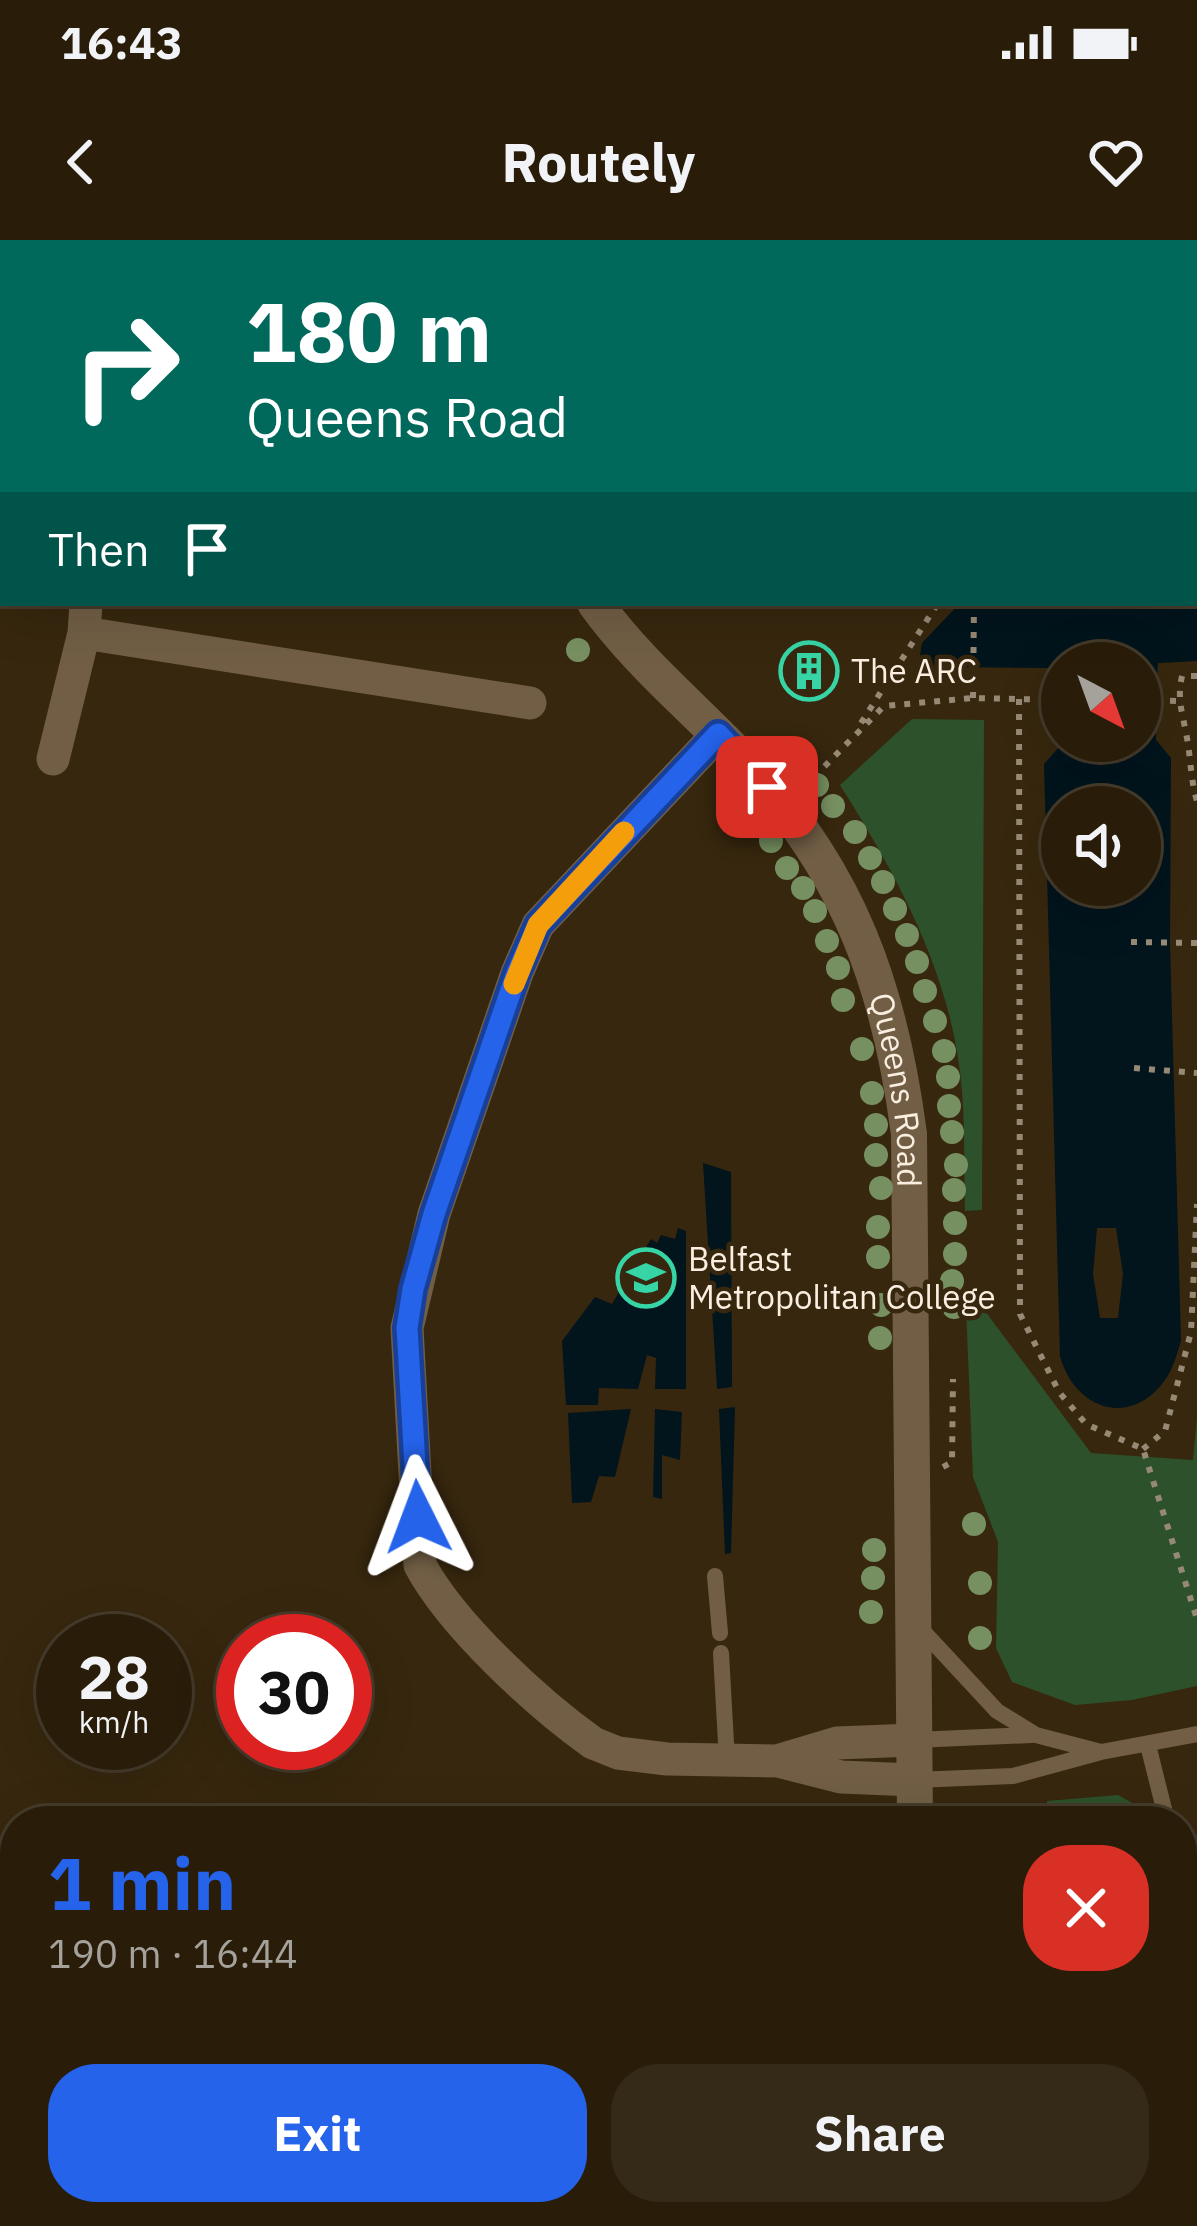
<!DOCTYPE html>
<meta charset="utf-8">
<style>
:root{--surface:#291d0a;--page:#352a18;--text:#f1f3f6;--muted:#a5a29c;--line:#453b2b;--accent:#2563eb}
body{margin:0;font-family:"IBM Plex Sans",sans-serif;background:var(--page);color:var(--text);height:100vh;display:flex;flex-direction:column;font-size:45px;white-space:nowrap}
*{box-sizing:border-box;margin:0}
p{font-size:39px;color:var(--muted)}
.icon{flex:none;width:66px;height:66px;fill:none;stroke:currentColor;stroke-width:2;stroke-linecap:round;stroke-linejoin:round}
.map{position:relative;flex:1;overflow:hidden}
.side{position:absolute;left:0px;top:1566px;width:1197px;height:420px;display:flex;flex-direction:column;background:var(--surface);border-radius:48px 48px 0 0;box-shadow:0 12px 48px #0002,0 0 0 3px var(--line)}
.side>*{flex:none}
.hud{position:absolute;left:0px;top:0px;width:1197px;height:366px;box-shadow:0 12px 48px #0002,0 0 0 3px var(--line);background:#00695c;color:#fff;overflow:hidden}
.needle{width:78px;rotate:139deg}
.tools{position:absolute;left:1041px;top:402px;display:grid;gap:24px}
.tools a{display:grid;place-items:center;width:120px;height:120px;border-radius:50%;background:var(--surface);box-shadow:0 12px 48px #0002,0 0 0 3px var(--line);font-size:60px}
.speed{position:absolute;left:36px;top:1374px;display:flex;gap:24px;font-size:60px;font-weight:700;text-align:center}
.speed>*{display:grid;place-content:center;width:156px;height:156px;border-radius:50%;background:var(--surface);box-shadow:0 12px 48px #0002,0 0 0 3px var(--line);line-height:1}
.speed small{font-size:30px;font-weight:400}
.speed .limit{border:18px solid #d22;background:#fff;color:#111}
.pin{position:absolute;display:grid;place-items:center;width:102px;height:102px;color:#fff;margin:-51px;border-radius:24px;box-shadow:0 6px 18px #0006}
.me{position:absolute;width:132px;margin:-66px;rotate:357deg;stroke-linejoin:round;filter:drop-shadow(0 0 9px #0008)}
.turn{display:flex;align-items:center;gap:42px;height:252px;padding:0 48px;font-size:54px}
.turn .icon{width:156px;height:156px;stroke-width:2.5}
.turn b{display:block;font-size:84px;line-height:102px}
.then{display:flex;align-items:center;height:114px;padding:0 48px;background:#0003;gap:24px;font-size:45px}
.round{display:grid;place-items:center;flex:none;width:126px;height:126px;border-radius:48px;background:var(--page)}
.summary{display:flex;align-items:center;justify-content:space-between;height:204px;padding:0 48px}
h1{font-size:72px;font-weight:700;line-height:90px;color:var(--accent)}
.action{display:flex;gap:24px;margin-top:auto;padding:24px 48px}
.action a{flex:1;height:138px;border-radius:48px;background:var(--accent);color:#fff;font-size:48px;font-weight:700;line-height:138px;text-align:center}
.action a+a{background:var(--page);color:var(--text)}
.status{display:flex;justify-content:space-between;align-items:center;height:84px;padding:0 60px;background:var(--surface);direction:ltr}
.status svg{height:33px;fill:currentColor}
header{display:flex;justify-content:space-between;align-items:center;height:156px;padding:0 48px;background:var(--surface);font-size:54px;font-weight:700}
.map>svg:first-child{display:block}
.green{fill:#2d512a}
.water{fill:#02141c;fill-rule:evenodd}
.pier{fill:#37270e}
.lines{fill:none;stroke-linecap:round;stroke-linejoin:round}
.path{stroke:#968975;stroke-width:6;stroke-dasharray:6 9;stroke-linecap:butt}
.service{stroke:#715e45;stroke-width:16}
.minor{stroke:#715e45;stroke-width:33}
.tertiary{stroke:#715e45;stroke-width:36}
.tree{fill:#779061}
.route-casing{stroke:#184099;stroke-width:30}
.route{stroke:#2563eb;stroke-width:21}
.slow{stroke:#f59e0b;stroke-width:21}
.labels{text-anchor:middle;stroke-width:9;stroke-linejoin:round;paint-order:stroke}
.poi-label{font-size:33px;fill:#f9eee0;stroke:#37270e;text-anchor:start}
.street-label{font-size:33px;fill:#f9eee0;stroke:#37270e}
</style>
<div class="status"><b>16:43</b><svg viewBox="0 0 49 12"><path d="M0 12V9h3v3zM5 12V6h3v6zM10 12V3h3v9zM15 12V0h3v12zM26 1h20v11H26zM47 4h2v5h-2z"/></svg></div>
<header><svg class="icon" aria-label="back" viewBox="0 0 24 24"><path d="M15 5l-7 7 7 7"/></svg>Routely<svg class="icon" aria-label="heart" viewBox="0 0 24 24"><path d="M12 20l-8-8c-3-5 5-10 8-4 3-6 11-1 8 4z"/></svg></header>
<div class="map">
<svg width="1197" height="1986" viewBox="0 0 1197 1986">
<rect width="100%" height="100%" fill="#37270e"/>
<path class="green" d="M 912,479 L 984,480 L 982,970 L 965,971 C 964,931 965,890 962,851 C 953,737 899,639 840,545 Z
M 966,1067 L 982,1067 L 1091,1213 L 1193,1220 L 1197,1178 L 1197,1446 L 1132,1460 L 1075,1465 L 1012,1442 L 996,1408 L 998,1302 L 973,1237 Z
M 1118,1555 L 1150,1573 L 1047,1581 L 1047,1561 Z"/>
<path class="water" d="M 1005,0 L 1197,0 L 1197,421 L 1158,423 L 1156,451 L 1140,451 L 1140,423 L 1062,423 L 1062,451 L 1058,451 L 1055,428 L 947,427 L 939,435 L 919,422 L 922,403 L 960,363 L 1194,363 L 1194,3 L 1005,3 Z
M 1056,460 L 1062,460 L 1062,501 L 1140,501 L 1140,460 L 1155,460 L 1156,500 L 1171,518 L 1170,703 L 1181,1101 C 1177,1113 1174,1126 1167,1137 C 1133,1189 1075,1171 1060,1116 L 1044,524 L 1060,506 ZM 1062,567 L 1140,567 L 1140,645 L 1062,645 Z
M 703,923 L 731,932 L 732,1147 L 717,1149 Z
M 678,988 L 686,991 L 686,1149 L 655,1149 L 656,1118 L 647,1115 L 638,1149 L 599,1148 L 598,1165 L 566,1165 L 562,1101 L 595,1057 L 612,1064 L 651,999 L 657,1003 L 661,995 L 675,999 Z
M 735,1167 L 731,1313 L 725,1314 L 719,1169 Z
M 631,1169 L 615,1237 L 599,1236 L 591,1262 L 572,1263 L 568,1173 Z
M 655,1169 L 682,1172 L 680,1220 L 662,1215 L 662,1259 L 653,1257 Z"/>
<path class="pier" d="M 1097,988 L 1116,988 L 1123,1034 L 1118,1078 L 1100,1078 L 1093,1034 Z"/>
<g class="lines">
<path class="path" d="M 872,0 L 873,3
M 1132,0 L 1132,3
M 1197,436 L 1182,436 C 1177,459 1182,471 1186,493 C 1191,516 1190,538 1197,561
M 973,458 L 974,363
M 1019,459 L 1020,1074 L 1059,1152 L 1086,1184 L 1143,1209 L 1197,1379
M 1140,460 L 1177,461
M 861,483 L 938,363
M 814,537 L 884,466 L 973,458 L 1062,460
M 1131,702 L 1197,703
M 1134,828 L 1197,833
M 1143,1209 L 1165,1191 L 1191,1092 L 1197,964
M 943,1227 L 952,1222 L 953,1139
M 1182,1914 L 1197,1916"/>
<path class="service" d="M 715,1336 L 720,1393
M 920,1388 L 997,1471 L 1036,1495 L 1101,1512
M 721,1413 L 727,1521
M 914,1500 L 1032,1495
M 1148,1505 L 1167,1581
M 915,1540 L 1013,1536 L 1101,1512 L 1197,1494
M 1181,1986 L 1181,1971"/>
<path class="minor" d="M 54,0 L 56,3
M 84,393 L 530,463
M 718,494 L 538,685 L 517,733 L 434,974 L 407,1088 L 420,1325 C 452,1385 537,1463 593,1503 L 618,1513 L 667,1519 L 778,1521 L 841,1537 L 914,1540
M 53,519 L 84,393 L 86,363
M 780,1520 L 837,1503 L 913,1500"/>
<g class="tertiary">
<path d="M 438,0 L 439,3"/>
<path id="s1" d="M 595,363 C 638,423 696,470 746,523 C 849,632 890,748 909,894 L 915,1581"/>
<path d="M 924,1971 L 924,1986"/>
</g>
</g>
<g class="tree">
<circle cx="578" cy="410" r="12"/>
<circle cx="817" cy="545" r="12"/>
<circle cx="833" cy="566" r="12"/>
<circle cx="855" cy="592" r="12"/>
<circle cx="771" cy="601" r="12"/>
<circle cx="870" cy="618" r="12"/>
<circle cx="787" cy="628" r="12"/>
<circle cx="883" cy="642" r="12"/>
<circle cx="803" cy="648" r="12"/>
<circle cx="895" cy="669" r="12"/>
<circle cx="815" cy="671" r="12"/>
<circle cx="907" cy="695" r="12"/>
<circle cx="827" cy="701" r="12"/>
<circle cx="917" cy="722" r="12"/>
<circle cx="838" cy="728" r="12"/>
<circle cx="925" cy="751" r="12"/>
<circle cx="843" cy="760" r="12"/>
<circle cx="935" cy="781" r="12"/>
<circle cx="862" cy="809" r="12"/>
<circle cx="944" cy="811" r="12"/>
<circle cx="948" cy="837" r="12"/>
<circle cx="872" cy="853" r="12"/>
<circle cx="949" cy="866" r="12"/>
<circle cx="876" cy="885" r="12"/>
<circle cx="952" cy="892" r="12"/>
<circle cx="876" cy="915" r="12"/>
<circle cx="956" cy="925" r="12"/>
<circle cx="881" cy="948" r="12"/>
<circle cx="954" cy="950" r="12"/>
<circle cx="955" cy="983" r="12"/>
<circle cx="878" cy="987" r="12"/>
<circle cx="955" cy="1014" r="12"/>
<circle cx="878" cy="1017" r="12"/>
<circle cx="952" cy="1041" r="12"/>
<circle cx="881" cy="1065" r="12"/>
<circle cx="954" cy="1067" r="12"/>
<circle cx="880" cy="1098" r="12"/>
<circle cx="974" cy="1284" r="12"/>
<circle cx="874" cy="1310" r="12"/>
<circle cx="873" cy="1338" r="12"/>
<circle cx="980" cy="1343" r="12"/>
<circle cx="871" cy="1372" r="12"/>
<circle cx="980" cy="1398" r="12"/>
</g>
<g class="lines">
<g class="route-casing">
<path id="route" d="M 418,1277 L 407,1088 L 413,1049 L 434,974 L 517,733 L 538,685 L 718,494 L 767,547"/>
</g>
<use href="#route" class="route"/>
<path class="slow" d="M 514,744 L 538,685 L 624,592"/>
</g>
<defs>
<g id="building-ring" transform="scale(3)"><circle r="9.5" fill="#37270e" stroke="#37d4a6" stroke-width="1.5"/><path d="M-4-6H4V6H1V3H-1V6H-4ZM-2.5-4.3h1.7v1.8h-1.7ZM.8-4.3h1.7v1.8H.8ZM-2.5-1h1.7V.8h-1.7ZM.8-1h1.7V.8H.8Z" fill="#37d4a6"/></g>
<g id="university-ring" transform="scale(3)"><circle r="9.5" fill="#37270e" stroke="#37d4a6" stroke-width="1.5"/><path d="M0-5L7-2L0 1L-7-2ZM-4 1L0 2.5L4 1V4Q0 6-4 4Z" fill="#37d4a6"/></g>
</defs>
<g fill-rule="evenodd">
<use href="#building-ring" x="809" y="431"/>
<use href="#university-ring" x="646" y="1038"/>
</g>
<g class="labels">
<g class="poi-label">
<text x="851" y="443">The ARC</text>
<text x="688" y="1031">Belfast<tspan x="688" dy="38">Metropolitan College</tspan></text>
</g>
<g class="street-label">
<text dy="12" stroke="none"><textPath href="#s1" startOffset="588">Queens Road</textPath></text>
</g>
</g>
</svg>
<div class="tools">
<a><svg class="needle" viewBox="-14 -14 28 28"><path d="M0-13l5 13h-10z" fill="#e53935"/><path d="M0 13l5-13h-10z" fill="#a5a29c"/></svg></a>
<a><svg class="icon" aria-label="sound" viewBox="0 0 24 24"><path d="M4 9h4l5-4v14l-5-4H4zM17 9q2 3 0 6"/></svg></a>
</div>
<div class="speed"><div>28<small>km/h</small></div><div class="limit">30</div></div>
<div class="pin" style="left:767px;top:547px;background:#d93025"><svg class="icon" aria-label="arrive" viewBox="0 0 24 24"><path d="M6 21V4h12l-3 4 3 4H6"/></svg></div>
<svg class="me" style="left:418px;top:1277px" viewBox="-20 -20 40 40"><path d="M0-17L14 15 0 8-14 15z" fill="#2563eb" stroke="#fff" stroke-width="4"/></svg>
<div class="hud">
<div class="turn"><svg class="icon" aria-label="right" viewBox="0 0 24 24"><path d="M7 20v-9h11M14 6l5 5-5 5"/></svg><div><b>180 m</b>Queens Road</div></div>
<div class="then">Then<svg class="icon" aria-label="arrive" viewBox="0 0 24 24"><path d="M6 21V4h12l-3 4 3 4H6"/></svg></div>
</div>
<section class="side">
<div class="summary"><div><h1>1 min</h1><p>190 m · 16:44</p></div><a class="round" style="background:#d93025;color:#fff"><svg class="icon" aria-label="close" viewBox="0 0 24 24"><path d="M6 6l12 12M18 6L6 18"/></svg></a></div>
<div class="action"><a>Exit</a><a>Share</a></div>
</section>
</div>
